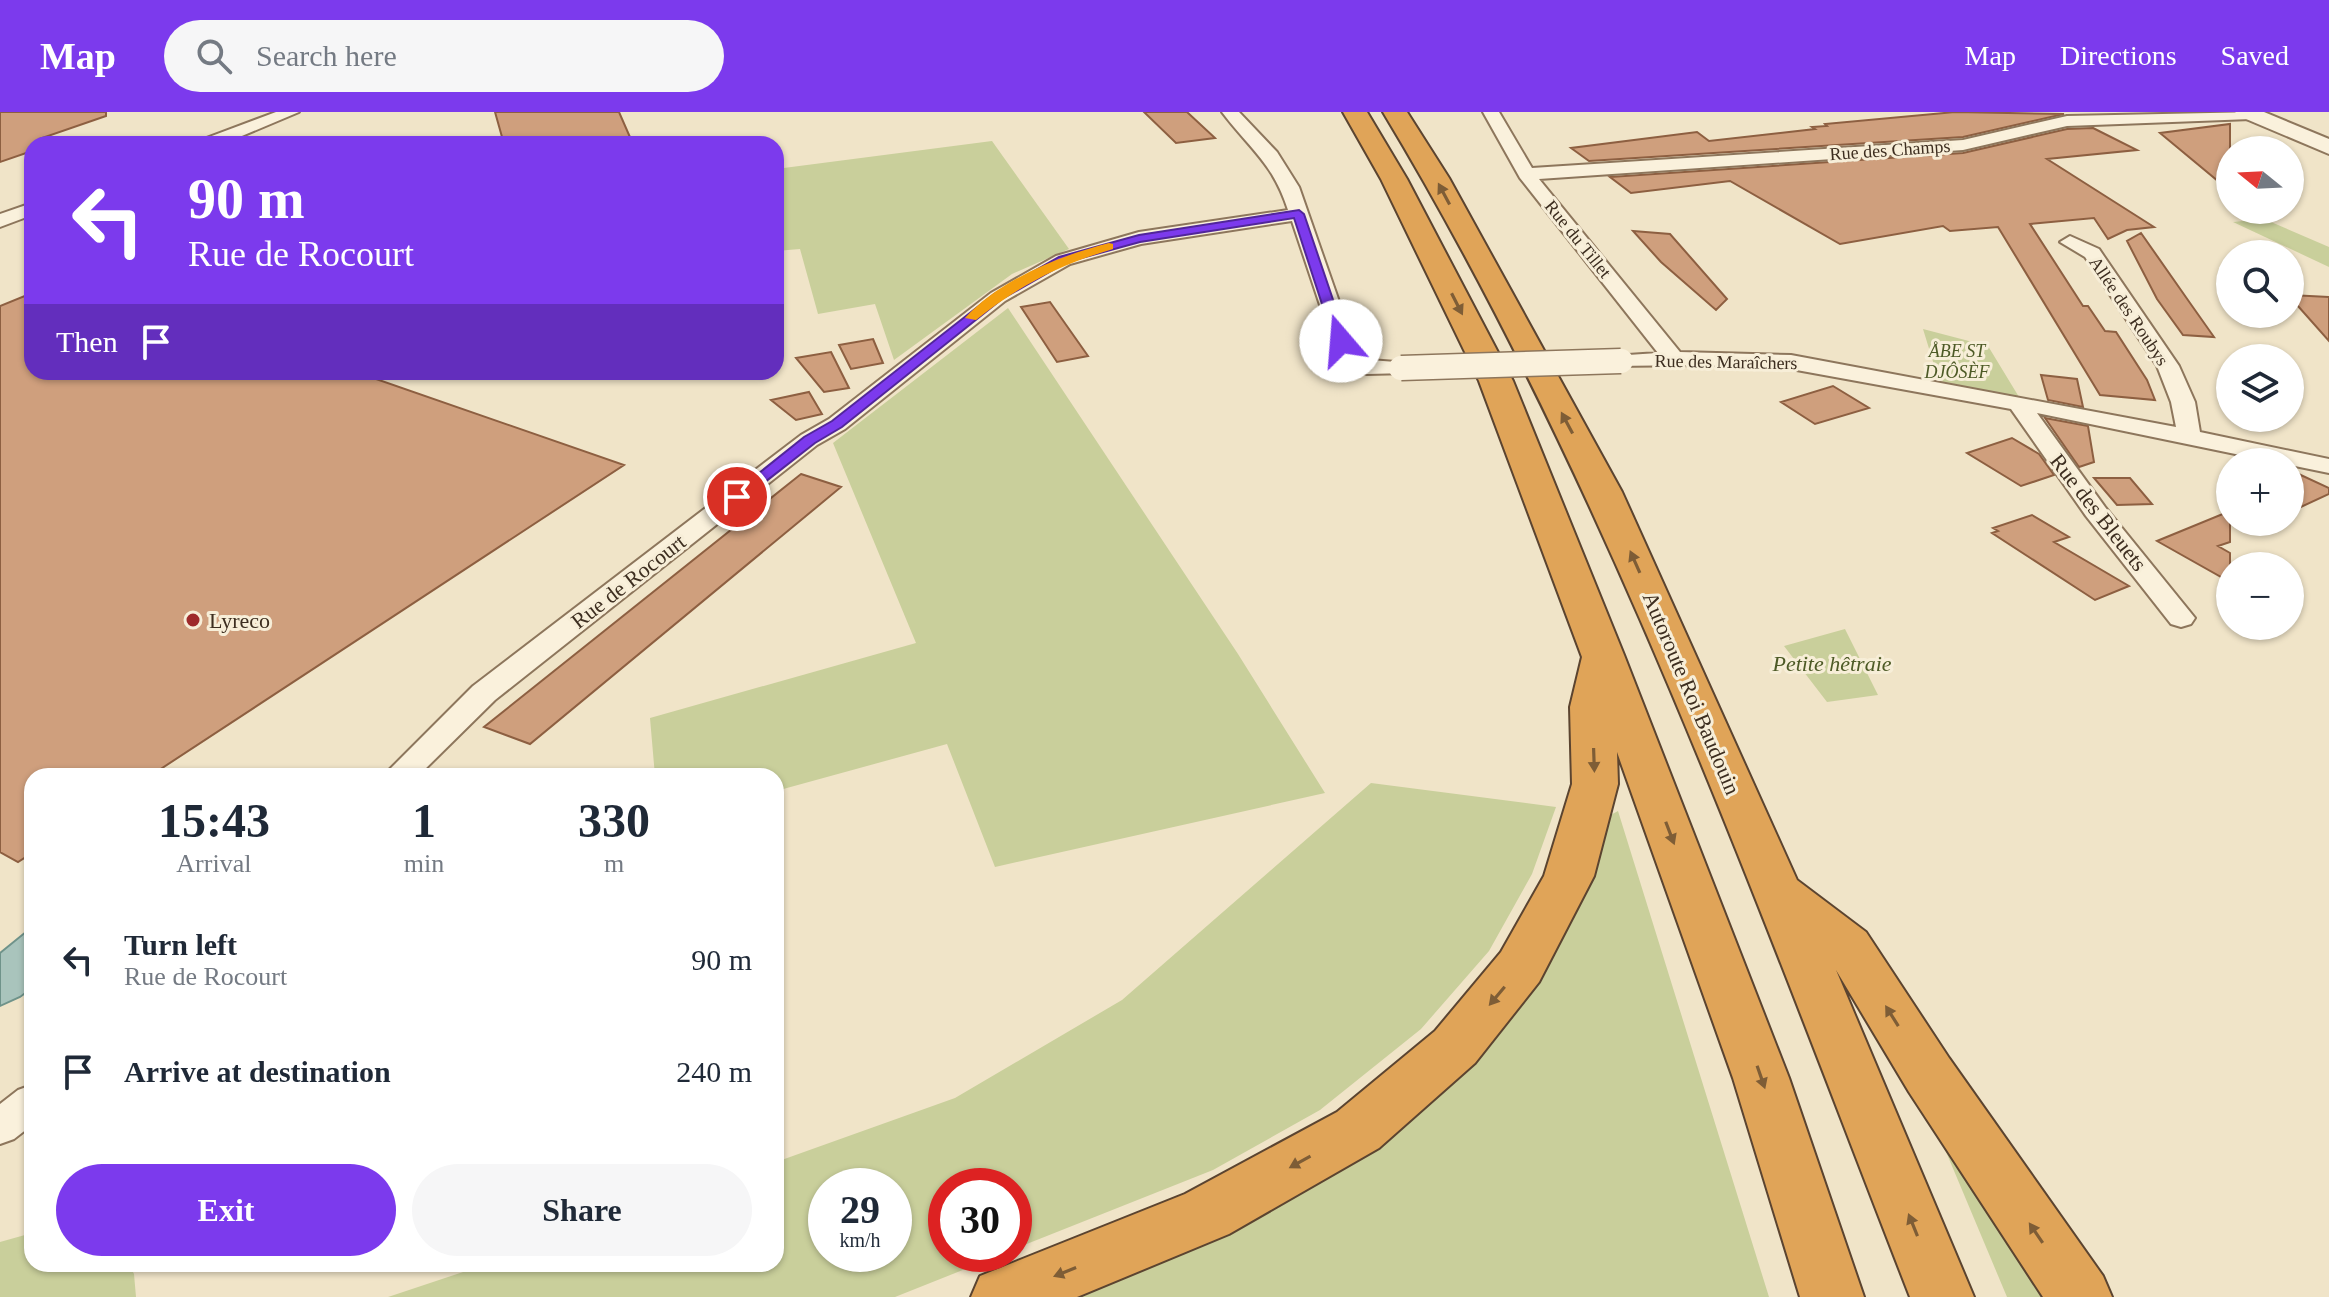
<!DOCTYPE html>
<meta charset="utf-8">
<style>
:root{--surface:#fff;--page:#f6f6f7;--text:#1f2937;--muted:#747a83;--accent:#7c3aed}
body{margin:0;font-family:"Times New Roman",serif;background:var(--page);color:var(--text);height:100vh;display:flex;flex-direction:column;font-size:30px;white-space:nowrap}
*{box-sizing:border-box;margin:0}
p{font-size:26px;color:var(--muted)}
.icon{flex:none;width:44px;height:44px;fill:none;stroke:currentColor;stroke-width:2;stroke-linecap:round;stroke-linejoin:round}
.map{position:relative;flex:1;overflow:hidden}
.details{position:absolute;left:24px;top:656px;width:760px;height:504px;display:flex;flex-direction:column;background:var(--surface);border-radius:24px;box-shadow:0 2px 6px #0004}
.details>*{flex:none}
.guide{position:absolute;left:24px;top:24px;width:760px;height:244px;border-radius:24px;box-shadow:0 2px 6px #0004;background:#7c3aed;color:#fff;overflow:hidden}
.needle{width:52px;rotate:288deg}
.tools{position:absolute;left:2216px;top:24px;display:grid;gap:16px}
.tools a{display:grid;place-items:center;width:88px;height:88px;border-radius:50%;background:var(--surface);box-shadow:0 2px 6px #0004;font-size:40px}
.speed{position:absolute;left:808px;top:1056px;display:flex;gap:16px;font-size:40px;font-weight:700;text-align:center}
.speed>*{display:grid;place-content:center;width:104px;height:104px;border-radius:50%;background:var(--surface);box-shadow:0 2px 6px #0004;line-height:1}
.speed small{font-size:20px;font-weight:400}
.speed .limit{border:12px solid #d22;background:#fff;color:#111}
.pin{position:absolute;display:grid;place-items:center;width:68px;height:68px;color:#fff;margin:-34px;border:4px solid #fff;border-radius:50%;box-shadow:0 2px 8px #0007}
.me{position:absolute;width:88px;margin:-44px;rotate:342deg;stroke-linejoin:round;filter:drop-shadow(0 0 6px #0008)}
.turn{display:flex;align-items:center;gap:28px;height:168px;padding:0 32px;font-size:36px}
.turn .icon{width:104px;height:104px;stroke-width:2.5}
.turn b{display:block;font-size:56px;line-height:68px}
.then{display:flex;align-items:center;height:76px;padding:0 32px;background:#0003;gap:16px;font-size:30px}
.eta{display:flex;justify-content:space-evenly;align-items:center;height:136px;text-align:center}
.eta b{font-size:48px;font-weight:600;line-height:56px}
.button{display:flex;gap:16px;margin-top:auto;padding:16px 32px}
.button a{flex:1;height:92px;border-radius:48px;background:var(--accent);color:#fff;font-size:32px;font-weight:600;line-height:92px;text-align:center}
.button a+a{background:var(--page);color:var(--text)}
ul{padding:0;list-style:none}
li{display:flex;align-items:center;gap:24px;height:112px;padding:0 32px}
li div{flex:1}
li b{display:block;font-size:30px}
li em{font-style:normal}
header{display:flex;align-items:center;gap:48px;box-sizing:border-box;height:112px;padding:0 40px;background:var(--accent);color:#fff}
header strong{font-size:38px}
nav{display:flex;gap:44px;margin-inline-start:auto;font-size:28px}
.search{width:560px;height:72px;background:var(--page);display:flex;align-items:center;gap:20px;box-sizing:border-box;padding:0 28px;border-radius:44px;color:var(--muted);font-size:30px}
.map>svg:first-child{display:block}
.green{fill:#c9cf9b;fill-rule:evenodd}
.water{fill:#a9c4bc;stroke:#6f938a;stroke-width:2}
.building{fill:#cf9f7d;stroke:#8d5f41;stroke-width:2}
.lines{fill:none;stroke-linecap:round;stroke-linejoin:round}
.minor-casing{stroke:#8d765c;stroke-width:4}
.tertiary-casing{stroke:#8d765c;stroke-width:4}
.motorway-casing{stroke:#5b4430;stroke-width:4}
.minor{fill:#faf1dc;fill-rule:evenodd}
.tertiary{fill:#faf1dc;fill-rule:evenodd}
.motorway{fill:#e0a458;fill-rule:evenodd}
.minor-bridge-casing{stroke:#8d765c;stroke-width:27;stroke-linecap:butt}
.minor-bridge{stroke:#faf1dc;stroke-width:24}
.oneway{fill:#7e5d36}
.route{fill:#7c3aed;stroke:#51269a;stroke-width:2}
.slow{fill:#f59e0b}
.poi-dot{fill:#9e2a2b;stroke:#f7eed8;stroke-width:3}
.labels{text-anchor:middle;stroke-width:6;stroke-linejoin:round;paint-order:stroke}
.far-street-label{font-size:18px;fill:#3d2e20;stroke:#f7eed8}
.far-park-label{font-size:18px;font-style:italic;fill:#4d5a26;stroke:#f7eed8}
.street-label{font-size:22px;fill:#3d2e20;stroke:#f7eed8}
.poi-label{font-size:22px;fill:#3d2e20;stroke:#f7eed8;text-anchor:start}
.park-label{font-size:22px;font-style:italic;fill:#4d5a26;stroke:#f7eed8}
</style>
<header>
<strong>Map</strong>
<div class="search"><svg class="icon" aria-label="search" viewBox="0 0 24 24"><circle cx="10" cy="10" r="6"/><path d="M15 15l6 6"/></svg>Search here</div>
<nav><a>Map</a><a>Directions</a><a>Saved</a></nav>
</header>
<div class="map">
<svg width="2329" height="1185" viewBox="0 0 2329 1185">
<rect width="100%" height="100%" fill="#f0e4c8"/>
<path class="green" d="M 992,29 L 1069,137 L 1012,162 L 894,248 L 875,192 L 818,202 L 800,137 L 776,139 L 776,57 Z
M 2264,107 L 2329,135 L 2329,155 L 2233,110 Z
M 1008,196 L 1238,542 L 1325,681 L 995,755 L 947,632 L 776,679 L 776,664 L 655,664 L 650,606 L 916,531 L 833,331 Z
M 1923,217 L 1988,234 L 2019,285 L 1939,269 Z
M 1845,517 L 1878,583 L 1827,590 L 1784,534 Z
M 1371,671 L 1556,695 L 1532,762 L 1489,839 L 1421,917 L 1320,998 L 1213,1058 L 1014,1137 L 1014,1074 L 946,1074 L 946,1142 L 1003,1142 L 895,1185 L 388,1185 L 487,1152 L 776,1152 L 776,1050 L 955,986 L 1122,888 ZM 826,1074 L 894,1074 L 894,1142 L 826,1142 Z
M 1618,699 L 1769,1185 L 1052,1185 L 1369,1028 L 1607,705 Z
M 1923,985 L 2062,1185 L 2007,1185 Z
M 32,1121 L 32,1152 L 129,1152 L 134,1162 L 136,1185 L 0,1185 L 0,1130 Z"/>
<path class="water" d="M 32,815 L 32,876 L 20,885 L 0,894 L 0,841 Z"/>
<path class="building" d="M 0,0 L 106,0 L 106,4 L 42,26 L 55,31 L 32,32 L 32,39 L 0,50 Z
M 495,0 L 619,0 L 633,32 L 504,32 Z
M 1144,0 L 1187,0 L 1215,26 L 1176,31 Z
M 1955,0 L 2064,2 L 1963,25 L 1589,49 L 1571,36 L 1697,20 L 1709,29 L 1815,17 L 1812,15 L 1827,14 L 1825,12 Z
M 2230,12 L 2230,79 L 2160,21 Z
M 2093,16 L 2137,38 L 2047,47 L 2154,115 L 2127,118 L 2108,127 L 2094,106 L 2030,112 L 2083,194 L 2088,194 L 2105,219 L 2116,220 L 2147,268 L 2155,288 L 2100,283 L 1998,115 L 1950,119 L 1943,114 L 1840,132 L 1730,69 L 1631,81 L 1610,65 L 1963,41 L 2067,17 Z
M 1633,119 L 1670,122 L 1727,187 L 1716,198 L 1661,150 Z
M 2141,121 L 2190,191 L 2214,225 L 2183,223 L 2157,187 L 2127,129 Z
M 32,181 L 32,260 L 356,260 L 624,353 L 150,664 L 32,664 L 32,741 L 18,750 L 0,740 L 0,194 Z
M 2290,183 L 2329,185 L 2329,229 L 2290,185 Z
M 1050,190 L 1088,244 L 1057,250 L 1021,195 Z
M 873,227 L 883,251 L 851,257 L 839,233 Z
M 831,240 L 849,276 L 824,280 L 796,246 Z
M 2041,263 L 2077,267 L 2083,295 L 2048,288 Z
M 1833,274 L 1869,296 L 1815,312 L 1781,290 Z
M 809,280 L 822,302 L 796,308 L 771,288 Z
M 2045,306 L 2088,314 L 2094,350 L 2079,355 Z
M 2012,326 L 2039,342 L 2054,363 L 2021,374 L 1967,341 Z
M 2290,358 L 2329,376 L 2329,382 L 2290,400 Z
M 801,362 L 841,375 L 530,632 L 484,615 Z
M 2094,366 L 2130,366 L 2152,392 L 2117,393 Z
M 2230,399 L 2230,430 L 2218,434 L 2230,441 L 2230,470 L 2157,429 Z
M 2032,403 L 2069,425 L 2054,430 L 2129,474 L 2095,488 L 1992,421 L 1998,419 L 1993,416 Z"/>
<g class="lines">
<g class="minor-casing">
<path id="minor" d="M 276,0 L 299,0 L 223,32 L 198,32 L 201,28 Z
M 1222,0 L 1239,0 L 1277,40 L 1299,75 L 1358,244 L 1370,248 L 1409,251 L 1412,256 L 1409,261 L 1367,262 L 1340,253 L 1292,109 L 1141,132 L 1070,152 L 1005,189 L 845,317 L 817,333 L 495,588 L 418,664 L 383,664 L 473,574 L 801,323 L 829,307 L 991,181 L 1056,144 L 1139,120 L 1288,98 C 1273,51 1250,37 1222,0 Z
M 1483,0 L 1499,0 L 1532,56 L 1963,28 L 2067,4 L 2258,0 L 2257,6 L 2251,7 L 2067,14 L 1963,38 L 1539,67 L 1680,240 L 1791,243 L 2176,315 L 2171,290 L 2157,254 L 2085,145 L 2060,130 L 2070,124 L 2099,137 L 2179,254 L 2195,290 L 2200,320 L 2329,347 L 2329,361 L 2290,353 L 2290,350 L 2274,350 L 2037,301 L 2105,395 L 2195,506 L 2191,512 L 2181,515 L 2171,512 L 2086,404 L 2011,297 L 1791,257 L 1698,253 L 1613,254 L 1610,249 L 1613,244 L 1658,241 L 1520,66 Z
M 32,91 L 32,103 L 0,115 L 0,102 Z
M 32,973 L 32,1013 L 14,1027 L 0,1032 L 0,992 L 18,978 Z"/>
</g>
<g class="tertiary-casing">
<path id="tertiary" d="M 2235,0 L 2264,0 L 2329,27 L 2329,42 L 2239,4 Z"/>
</g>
<g class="motorway-casing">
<path id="motorway" d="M 1343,0 L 1367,0 L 1407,67 L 1513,269 L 1624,543 L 1789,966 L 1864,1185 L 1800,1185 L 1733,966 L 1617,640 L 1618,672 L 1594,764 L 1539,870 L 1475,951 L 1379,1036 L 1229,1122 L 1077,1185 L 971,1185 L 980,1164 L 1185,1082 L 1337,1000 L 1435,919 L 1501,840 L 1544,764 L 1572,672 L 1570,595 L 1582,545 L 1479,269 L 1381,67 Z
M 1383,0 L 1407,0 L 1449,66 L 1622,380 L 1797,768 L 1866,820 L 1949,946 L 2103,1164 L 2112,1185 L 2043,1185 L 1909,980 L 1836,858 L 1974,1185 L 1910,1185 C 1754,784 1606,370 1383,0 Z"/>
</g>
<use href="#minor" class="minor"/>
<use href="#tertiary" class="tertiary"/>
<use href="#motorway" class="motorway"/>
<g class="minor-bridge-casing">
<path id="minor-bridge" d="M 1401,256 L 1621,249"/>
</g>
<use href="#minor-bridge" class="minor-bridge"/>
</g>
<defs><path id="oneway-solid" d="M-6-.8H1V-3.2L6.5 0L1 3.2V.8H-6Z" transform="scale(2)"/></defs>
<g class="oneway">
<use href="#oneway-solid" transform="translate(1444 82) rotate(-118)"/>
<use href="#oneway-solid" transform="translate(1457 192) rotate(63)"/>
<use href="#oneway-solid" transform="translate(1567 311) rotate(-118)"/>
<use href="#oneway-solid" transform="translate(1635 450) rotate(-114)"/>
<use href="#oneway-solid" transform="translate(1594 648) rotate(88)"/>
<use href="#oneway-solid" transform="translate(1670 721) rotate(69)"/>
<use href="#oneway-solid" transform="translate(1497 884) rotate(130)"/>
<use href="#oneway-solid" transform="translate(1892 904) rotate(-122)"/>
<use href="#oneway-solid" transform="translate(1761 965) rotate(71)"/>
<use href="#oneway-solid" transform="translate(1300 1050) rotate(151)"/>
<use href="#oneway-solid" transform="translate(1913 1113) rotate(-112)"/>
<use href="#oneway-solid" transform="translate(2036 1121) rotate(-124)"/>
<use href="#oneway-solid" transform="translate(1065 1160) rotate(158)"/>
</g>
<path class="route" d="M 1299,98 L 1304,102 L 1347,229 L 1345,232 L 1334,229 L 1294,106 L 1140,130 L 1067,150 L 1002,187 L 842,315 L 815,331 L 742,388 L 732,388 L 729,385 L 804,325 L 832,309 L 994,182 L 1059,145 L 1139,123 Z"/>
<path class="slow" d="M 1109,131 L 1113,132 L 1113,137 C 1059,153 1020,173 976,208 L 965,206 C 1001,167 1059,144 1109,131 Z"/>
<circle class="poi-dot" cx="193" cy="508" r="8"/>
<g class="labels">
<g class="far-street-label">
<text transform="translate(1890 38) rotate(-4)" y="6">Rue des Champs</text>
<text transform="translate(1578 127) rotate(51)" y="6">Rue du Tillet</text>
<text transform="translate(2129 199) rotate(56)" y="6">Allée des Roubys</text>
<text transform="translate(1726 250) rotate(1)" y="6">Rue des Maraîchers</text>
</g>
<g class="far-park-label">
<text x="1957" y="245">ÅBE ST<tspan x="1957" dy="21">DJÔSÈF</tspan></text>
</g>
<g class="street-label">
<text transform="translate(2099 400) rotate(52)" y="8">Rue des Bleuets</text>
<text transform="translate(628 469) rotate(-38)" y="8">Rue de Rocourt</text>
<text transform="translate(1692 581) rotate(67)" y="8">Autoroute Roi Baudouin</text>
</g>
<g class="poi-label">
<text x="209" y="516">Lyreco</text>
</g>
<g class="park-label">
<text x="1832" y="559">Petite hêtraie</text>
</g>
</g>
</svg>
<div class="tools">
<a><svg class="needle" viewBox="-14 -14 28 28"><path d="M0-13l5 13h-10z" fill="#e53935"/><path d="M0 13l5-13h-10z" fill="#747a83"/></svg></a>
<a><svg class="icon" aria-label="search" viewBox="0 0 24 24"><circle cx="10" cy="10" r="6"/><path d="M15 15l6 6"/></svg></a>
<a><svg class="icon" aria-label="layers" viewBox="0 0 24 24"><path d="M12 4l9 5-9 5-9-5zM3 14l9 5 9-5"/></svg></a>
<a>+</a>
<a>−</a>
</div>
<div class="speed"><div>29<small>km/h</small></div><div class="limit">30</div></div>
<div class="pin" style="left:737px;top:385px;background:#d93025"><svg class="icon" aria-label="arrive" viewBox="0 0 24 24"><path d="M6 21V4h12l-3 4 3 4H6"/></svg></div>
<svg class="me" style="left:1341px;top:229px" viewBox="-20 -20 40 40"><circle r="19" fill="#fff"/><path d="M0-13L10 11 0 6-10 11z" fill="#7c3aed"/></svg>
<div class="guide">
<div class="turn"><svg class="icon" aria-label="left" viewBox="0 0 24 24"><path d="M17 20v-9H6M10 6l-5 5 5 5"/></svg><div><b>90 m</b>Rue de Rocourt</div></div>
<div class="then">Then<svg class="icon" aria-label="arrive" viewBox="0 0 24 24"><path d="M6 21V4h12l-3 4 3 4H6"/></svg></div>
</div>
<section class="details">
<div class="eta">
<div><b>15:43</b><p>Arrival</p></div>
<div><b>1</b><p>min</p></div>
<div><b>330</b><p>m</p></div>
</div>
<ul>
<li><svg class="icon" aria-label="left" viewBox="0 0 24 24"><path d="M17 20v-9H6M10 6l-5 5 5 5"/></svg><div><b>Turn left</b><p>Rue de Rocourt</p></div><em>90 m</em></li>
<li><svg class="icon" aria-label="arrive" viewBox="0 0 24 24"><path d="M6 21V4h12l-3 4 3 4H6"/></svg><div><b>Arrive at destination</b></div><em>240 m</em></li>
</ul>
<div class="button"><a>Exit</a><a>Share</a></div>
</section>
</div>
